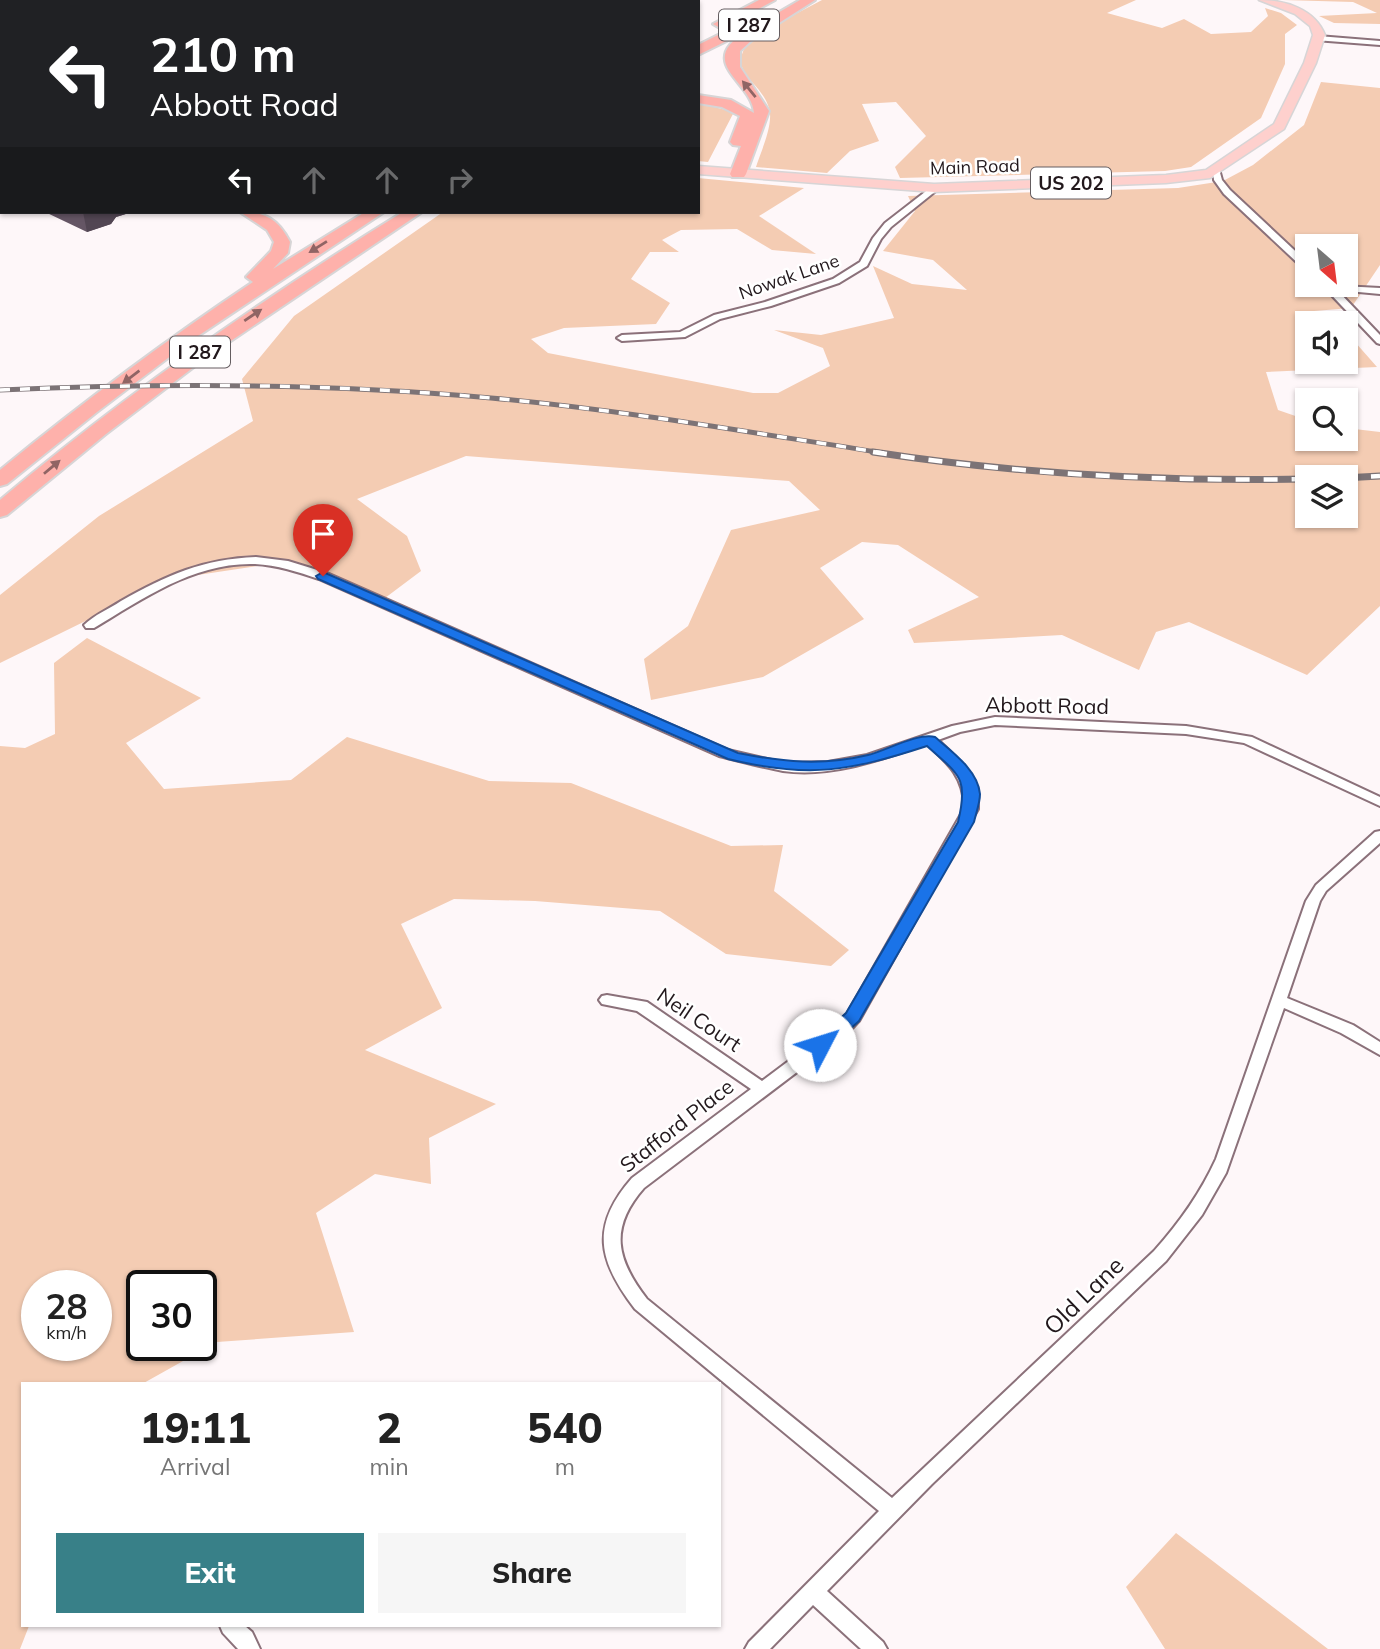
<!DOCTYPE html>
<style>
:root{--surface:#fff;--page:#f6f6f6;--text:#222;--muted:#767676;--accent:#388088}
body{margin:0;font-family:Mulish,sans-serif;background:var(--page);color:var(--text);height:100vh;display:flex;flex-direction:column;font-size:26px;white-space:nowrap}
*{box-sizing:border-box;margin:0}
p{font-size:23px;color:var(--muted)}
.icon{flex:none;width:38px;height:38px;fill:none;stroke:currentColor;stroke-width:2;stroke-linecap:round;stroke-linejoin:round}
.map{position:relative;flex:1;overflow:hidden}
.sheet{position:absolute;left:21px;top:1382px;width:700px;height:245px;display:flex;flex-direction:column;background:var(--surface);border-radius:0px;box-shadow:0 2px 5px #0004}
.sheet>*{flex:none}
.banner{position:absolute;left:0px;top:0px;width:700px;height:214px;box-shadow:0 2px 5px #0004;background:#202124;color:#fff;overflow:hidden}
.needle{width:46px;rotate:152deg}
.fabs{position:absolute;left:1295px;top:234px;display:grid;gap:14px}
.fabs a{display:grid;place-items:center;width:63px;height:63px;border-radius:0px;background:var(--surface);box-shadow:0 2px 5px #0004;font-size:35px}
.speed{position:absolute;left:21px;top:1270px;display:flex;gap:14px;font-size:35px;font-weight:700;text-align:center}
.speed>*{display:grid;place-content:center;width:91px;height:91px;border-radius:50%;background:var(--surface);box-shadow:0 2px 5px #0004;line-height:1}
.speed small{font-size:18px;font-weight:400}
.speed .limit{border:4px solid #111;border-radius:10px;background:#fff;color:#111}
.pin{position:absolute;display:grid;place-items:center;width:60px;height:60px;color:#fff;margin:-72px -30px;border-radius:50% 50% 50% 0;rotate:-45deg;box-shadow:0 0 7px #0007}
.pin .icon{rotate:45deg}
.me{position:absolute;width:77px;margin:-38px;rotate:50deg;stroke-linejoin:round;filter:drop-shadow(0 0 5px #0008)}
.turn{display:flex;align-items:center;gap:24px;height:147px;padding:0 35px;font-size:32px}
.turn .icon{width:91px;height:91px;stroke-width:2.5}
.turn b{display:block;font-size:49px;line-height:60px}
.lanes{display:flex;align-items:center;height:66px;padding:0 35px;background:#0003;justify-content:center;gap:35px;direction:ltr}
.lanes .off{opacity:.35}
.eta{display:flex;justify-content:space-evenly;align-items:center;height:119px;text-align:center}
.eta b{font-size:42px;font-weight:800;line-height:49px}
.cta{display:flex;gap:14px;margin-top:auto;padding:14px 35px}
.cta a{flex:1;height:80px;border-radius:0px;background:var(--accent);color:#fff;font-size:28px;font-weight:800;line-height:80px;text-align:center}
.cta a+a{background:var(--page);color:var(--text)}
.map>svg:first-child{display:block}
.green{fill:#f4ccb3;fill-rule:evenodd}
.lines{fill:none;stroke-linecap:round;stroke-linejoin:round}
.minor-casing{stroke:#8b717a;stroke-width:4}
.primary-casing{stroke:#d7d5d6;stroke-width:3}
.motorway-casing{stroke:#d7d5d6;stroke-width:4}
.minor{fill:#fff;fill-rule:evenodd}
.primary{fill:#fed0cd;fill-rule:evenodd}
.motorway{fill:#feb1ab;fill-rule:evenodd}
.rail-far1-casing{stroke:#7c7376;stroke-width:5}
.rail-casing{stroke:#7c7376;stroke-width:7}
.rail-far1{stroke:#fff;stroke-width:3.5;stroke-dasharray:10;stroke-linecap:butt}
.rail{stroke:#fff;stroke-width:4.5;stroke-dasharray:14;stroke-linecap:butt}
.wall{fill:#655665}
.shaded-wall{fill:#524653}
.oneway{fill:#906464}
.route{fill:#1a73e8;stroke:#114b97;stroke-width:2}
.labels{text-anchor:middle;stroke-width:5;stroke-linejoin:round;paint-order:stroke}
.far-street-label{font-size:18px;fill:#22181c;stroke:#fff}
.shield{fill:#fff;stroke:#645d60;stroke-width:2}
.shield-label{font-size:19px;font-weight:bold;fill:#22181c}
.street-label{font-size:21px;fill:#22181c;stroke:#fff}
.near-street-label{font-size:24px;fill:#22181c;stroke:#fff}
</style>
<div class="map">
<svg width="1380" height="1649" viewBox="0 0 1380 1649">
<rect width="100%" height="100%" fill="#fef7f9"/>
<path class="green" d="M 105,0 L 376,0 L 382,2 L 113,2 Z
M 822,0 L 1136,0 L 1107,13 L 1162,28 L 1184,19 L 1211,34 L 1251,32 L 1268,16 L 1265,8 L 1281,13 L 1297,25 L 1285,34 L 1285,64 L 1261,118 L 1191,167 L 1165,171 L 900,178 L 895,167 L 926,136 L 896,102 L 862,104 L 879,141 L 850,151 L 827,173 L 756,167 C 761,151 774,124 769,108 C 760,78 723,73 752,37 Z
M 1283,0 L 1380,0 L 1380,24 L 1334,23 L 1319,16 L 1377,13 L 1353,2 Z
M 1321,82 L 1380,88 L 1380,265 L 1351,308 L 1302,312 L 1308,324 L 1307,362 L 1346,362 L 1346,339 L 1355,342 L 1377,367 L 1266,372 L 1278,410 L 1307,420 L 1307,439 L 1346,439 L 1346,428 L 1380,432 L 1380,606 L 1307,675 L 1189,622 L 1156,632 L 1139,670 L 1062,635 L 914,643 L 908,630 L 979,597 L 898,545 L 862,542 L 820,568 L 864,619 L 763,677 L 651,700 L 644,659 L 688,626 L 731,530 L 820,510 L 789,481 L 466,456 L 357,499 L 407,536 L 421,571 L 381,601 L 285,562 L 171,579 L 0,663 L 0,595 L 99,516 L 253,421 L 242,379 L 294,316 L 443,212 L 698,212 L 698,178 L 804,188 L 759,216 L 816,254 L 772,250 L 737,229 L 681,230 L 662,240 L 679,252 L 650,252 L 631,279 L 670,303 L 656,324 L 564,328 L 531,339 L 548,353 L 753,393 L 778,393 L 830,366 L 823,348 L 774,330 L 821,335 L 894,318 L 873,266 L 912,284 L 967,290 L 933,260 L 883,251 L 915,211 L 908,196 L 1178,188 L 1223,181 L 1253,165 L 1304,125 ZM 1307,247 L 1346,247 L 1346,285 L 1307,285 ZM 1307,478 L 1346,478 L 1346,516 L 1307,516 Z
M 698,103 L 734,112 L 708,162 L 698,161 Z
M 87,638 L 201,698 L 126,743 L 164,789 L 291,780 L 347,737 L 489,781 L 571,783 L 731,846 L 783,845 L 774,891 L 849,950 L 831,966 L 726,954 L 660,911 L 535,901 L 454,899 L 401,924 L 442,1008 L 365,1050 L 496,1104 L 429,1138 L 431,1184 L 375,1174 L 316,1213 L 354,1332 L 217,1342 L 142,1384 L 23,1384 L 23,1626 L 29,1626 L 20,1649 L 0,1649 L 0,746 L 25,748 L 55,734 L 54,663 ZM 37,1286 L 96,1286 L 96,1346 L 37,1346 ZM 201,1286 L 201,1346 L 142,1346 L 142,1286 Z
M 1176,1533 L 1328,1649 L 1165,1649 L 1126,1587 Z"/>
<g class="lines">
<g class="minor-casing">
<path id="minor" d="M 0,0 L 5,2 L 2,2 L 2,5 Z
M 507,0 L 528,2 L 509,2 Z
M 647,0 L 657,0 L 645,2 Z
M 1318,36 L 1380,41 L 1380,45 L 1315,40 Z
M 1213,169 L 1219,169 L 1222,180 L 1230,190 L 1307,262 L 1307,270 L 1304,269 L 1224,194 L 1214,180 Z
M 934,185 L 938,188 L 937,190 L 891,227 L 881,239 L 867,266 L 839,283 L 771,306 L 720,319 L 685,337 L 622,341 L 617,338 L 622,335 L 680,332 L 714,315 L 765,302 L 833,279 L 860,262 L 873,238 L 885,223 Z
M 1322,285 L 1380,288 L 1380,294 L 1337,290 L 1380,335 L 1380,344 L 1377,343 Z
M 256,557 L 288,561 L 327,573 L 728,750 L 785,763 L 828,762 L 867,755 L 952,726 L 995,717 L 1186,726 L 1252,737 L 1380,797 L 1380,806 L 1244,743 L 1186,734 L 995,725 L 960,732 L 938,740 C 960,760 979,778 978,809 L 859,1021 L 846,1035 L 644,1188 C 609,1228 616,1259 647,1299 L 892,1498 L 1154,1251 C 1179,1223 1200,1194 1216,1159 L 1306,901 L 1316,885 L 1375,832 L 1380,831 L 1380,843 L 1326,891 L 1320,901 L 1287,998 L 1353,1025 L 1380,1042 L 1380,1055 L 1341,1033 L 1284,1008 L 1226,1173 L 1202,1215 L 1166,1261 L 932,1484 L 827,1591 L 883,1642 L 887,1649 L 861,1649 L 813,1605 L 770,1649 L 745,1649 L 749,1642 L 879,1511 L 635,1309 C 598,1261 590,1226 632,1178 L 751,1089 L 637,1011 L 602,1004 L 599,1000 L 602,996 L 607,995 L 647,1002 L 762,1081 L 834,1027 L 847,1014 L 964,809 C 965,778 948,763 927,744 C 882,759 832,778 783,771 C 762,767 740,761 719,756 L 319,579 C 298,572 277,565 255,564 C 195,562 144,598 94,628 L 86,628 L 84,625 C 94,615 109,609 121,601 C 167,575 203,559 256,557 Z
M 220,1626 L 245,1626 L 252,1632 L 260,1649 L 238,1649 L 223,1633 Z"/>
</g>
<g class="primary-casing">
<path id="primary" d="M 1259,0 C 1285,0 1315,9 1325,35 L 1316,63 L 1284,129 L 1210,178 L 1166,183 L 934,192 L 698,174 L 698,166 L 934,184 L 1166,175 L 1206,170 L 1274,124 L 1304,63 L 1313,35 L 1310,26 L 1295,14 Z
M 0,194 L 2,194 L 2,202 L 0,202 Z"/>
</g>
<g class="motorway-casing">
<path id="motorway" d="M 759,0 L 775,0 L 725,27 L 720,28 L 713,24 Z
M 800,0 L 815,0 L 752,40 L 740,51 L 740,67 L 769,111 L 746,174 L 744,177 L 732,177 L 730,174 L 741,146 L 733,145 L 730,142 L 740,116 L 722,107 L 698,103 L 698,95 L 731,100 L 754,113 C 752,81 694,63 747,31 L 698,55 L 698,45 L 742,23 L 752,23 L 752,28 Z
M 240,212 C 265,211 279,220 290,242 L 288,253 L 273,269 L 365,212 L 384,212 L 189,342 L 97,412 L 7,484 L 0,486 L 0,470 C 82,403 166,340 253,282 L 246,277 L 271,251 L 274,242 L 267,230 Z
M 403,212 L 422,212 L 207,357 L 106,434 L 7,515 L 0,517 L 0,500 C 127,393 262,299 403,212 Z"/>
</g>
<use href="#minor" class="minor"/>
<use href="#primary" class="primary"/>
<use href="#motorway" class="motorway"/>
<g class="rail-far1-casing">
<path id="rail-far1" d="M 0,390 C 164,383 328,383 491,398 C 623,410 753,433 884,453"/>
</g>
<g class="rail-casing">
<path id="rail" d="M 873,452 C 1017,474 1161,482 1307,479
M 1343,478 L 1380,476"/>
</g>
<use href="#rail-far1" class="rail-far1"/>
<use href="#rail" class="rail"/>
</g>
<path class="wall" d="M 45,212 L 129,212 L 129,213 L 116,217 L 111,224 L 87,232 Z"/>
<path class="shaded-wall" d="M 83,212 L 129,212 L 129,213 L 116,217 L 111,224 L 87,232 Z"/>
<defs><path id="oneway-solid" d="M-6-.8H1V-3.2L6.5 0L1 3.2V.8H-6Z" transform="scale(1.75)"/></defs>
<g class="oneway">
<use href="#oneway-solid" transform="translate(749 89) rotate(-129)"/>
<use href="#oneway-solid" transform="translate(318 247) rotate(148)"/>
<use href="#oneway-solid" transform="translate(253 315) rotate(-34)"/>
<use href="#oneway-solid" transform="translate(131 377) rotate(143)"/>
<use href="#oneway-solid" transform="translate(52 467) rotate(-40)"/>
</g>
<path class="route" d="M 323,572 L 738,753 C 783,762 822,766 868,755 C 885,751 919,732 935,737 C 951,751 978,770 980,794 C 980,803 976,813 974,822 L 859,1021 L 827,1050 L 814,1050 L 811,1045 L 846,1013 L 958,822 C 969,777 959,775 927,746 C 850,771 809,779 728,759 L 318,579 L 316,576 Z"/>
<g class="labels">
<g class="far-street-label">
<text transform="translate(975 167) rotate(-2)" y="6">Main Road</text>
<text transform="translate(789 277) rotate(-19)" y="6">Nowak Lane</text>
</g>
<g class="shield">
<rect x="719" y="9.5" width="60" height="31" rx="5"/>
<rect x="1031" y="167.5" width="80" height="31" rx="5"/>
<rect x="170" y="336.5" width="60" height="31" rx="5"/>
</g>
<g class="shield-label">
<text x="749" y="32">I 287</text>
<text x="1071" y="190">US 202</text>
<text x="200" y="359">I 287</text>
</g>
<g class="street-label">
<text transform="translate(1047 706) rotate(1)" y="7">Abbott Road</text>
<text transform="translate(699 1020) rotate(34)" y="7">Neil Court</text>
<text transform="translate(677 1126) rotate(-38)" y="7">Stafford Place</text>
</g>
<g class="near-street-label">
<text transform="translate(1084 1296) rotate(-44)" y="8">Old Lane</text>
</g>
</g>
</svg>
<div class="fabs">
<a><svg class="needle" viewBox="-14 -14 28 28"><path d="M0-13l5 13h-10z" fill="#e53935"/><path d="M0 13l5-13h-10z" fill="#767676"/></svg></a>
<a><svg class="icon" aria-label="sound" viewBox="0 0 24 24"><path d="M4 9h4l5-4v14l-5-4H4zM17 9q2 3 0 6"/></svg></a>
<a><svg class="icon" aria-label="search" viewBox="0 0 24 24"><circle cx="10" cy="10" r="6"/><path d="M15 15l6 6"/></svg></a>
<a><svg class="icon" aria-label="layers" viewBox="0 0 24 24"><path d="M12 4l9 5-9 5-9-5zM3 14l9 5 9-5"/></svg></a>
</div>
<div class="speed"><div>28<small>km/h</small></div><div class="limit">30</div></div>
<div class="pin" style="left:323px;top:576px;background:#d93025"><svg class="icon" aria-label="arrive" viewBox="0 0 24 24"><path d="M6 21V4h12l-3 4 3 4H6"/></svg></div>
<svg class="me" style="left:820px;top:1045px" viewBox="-20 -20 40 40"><circle r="19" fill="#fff"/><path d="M0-13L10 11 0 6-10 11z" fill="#1a73e8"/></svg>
<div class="banner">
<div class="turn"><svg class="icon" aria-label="left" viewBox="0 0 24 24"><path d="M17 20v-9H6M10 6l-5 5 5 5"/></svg><div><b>210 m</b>Abbott Road</div></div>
<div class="lanes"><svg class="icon" aria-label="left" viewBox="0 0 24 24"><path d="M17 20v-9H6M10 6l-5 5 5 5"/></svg><svg class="icon off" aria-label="ahead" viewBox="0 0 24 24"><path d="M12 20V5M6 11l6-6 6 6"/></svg><svg class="icon off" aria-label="ahead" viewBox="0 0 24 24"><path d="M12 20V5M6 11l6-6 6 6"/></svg><svg class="icon off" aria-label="right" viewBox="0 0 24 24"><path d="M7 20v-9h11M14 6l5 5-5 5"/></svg></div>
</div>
<section class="sheet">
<div class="eta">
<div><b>19:11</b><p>Arrival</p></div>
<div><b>2</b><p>min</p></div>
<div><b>540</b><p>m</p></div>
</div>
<div class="cta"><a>Exit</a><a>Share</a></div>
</section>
</div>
